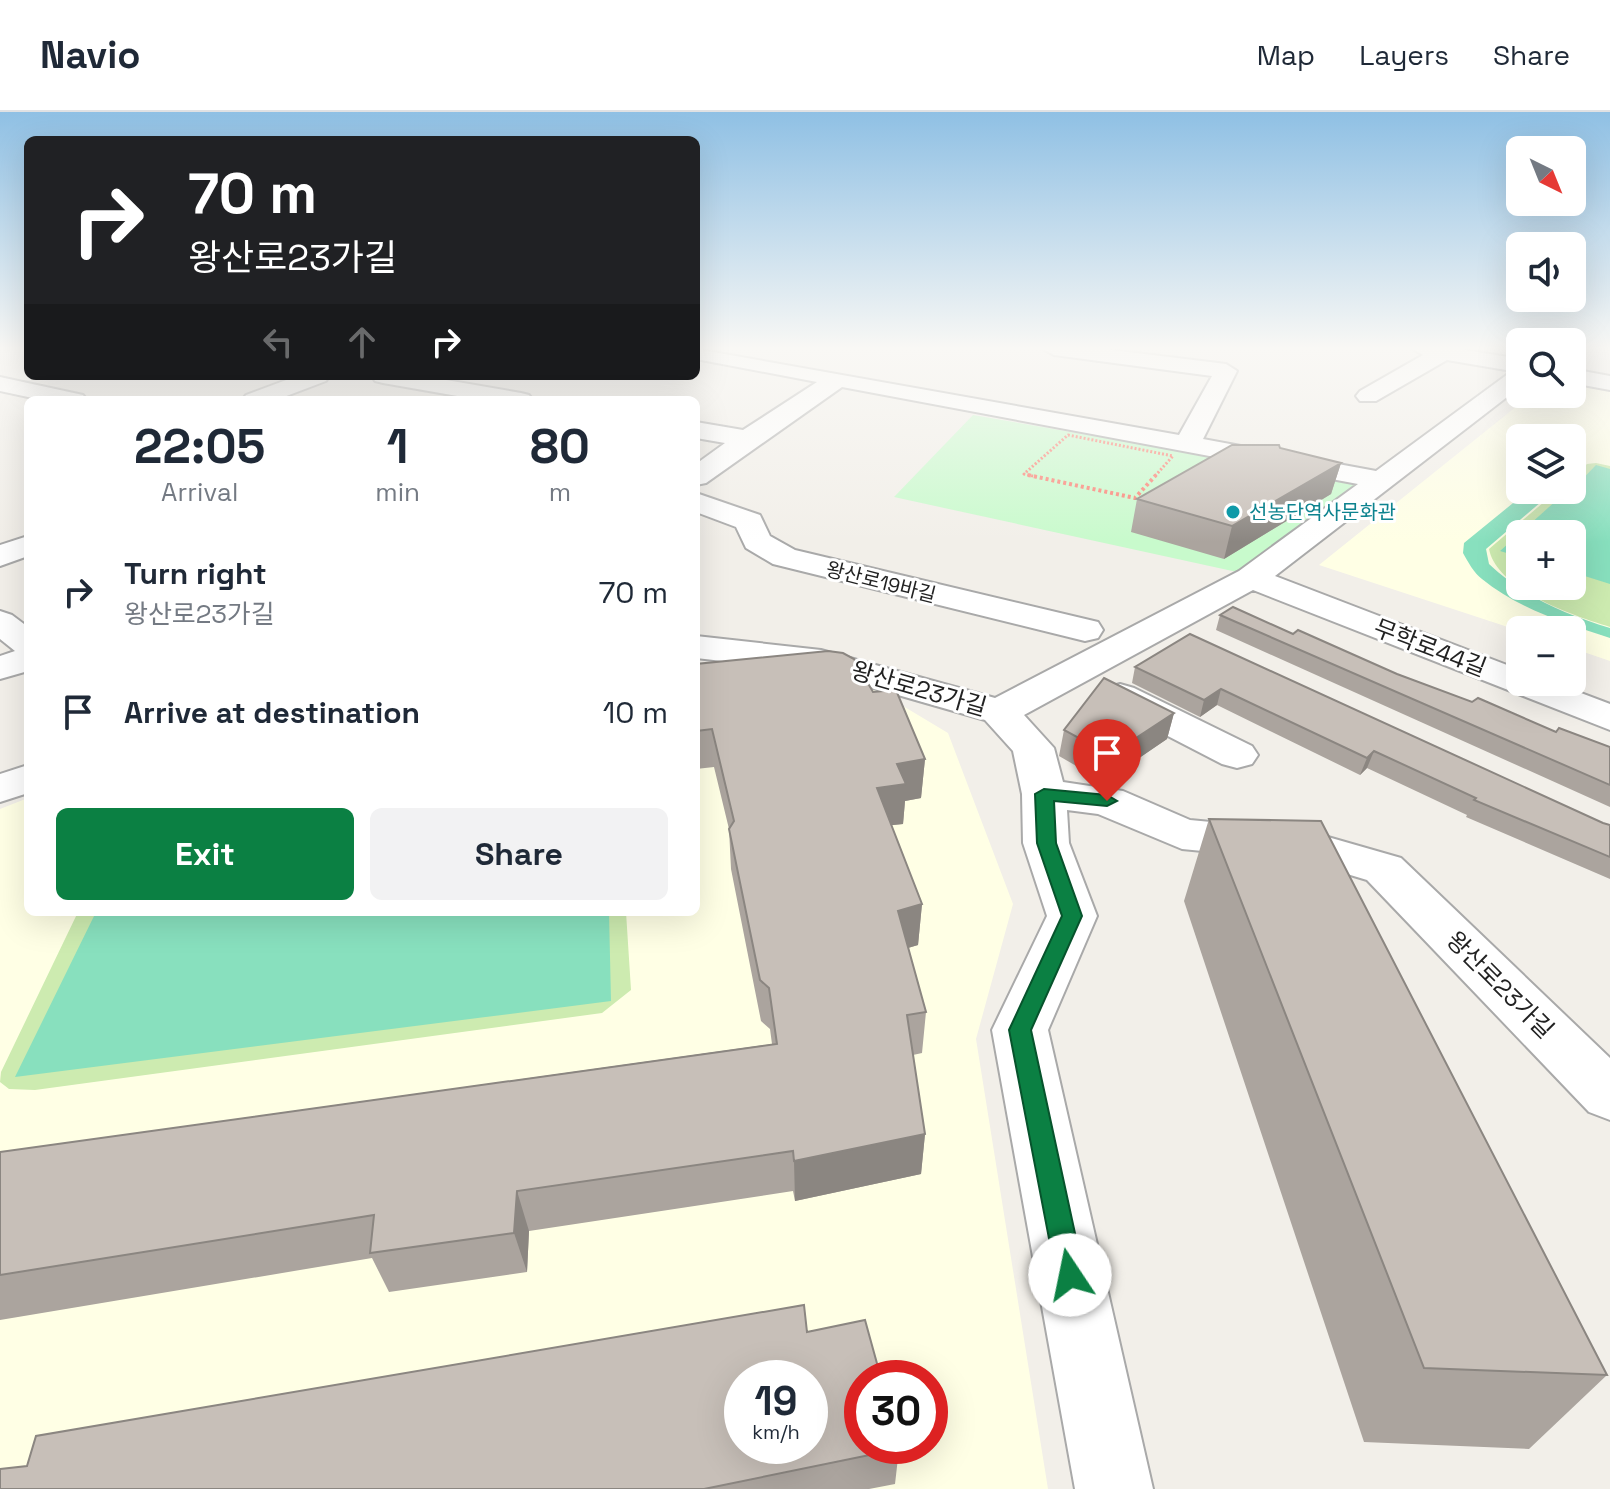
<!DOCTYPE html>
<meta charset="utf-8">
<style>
:root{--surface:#fff;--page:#f2f2f3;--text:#1f2937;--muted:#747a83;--line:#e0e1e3;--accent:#0b8043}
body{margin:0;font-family:"Space Grotesk","Noto Sans KR",sans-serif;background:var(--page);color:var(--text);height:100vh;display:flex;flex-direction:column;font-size:30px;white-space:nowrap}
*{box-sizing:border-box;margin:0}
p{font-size:26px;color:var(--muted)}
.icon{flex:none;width:44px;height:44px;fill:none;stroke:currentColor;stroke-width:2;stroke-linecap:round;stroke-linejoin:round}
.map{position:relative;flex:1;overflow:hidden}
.drawer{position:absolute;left:24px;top:284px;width:676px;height:520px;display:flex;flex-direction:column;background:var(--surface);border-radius:12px;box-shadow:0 8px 32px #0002}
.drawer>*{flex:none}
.top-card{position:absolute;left:24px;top:24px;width:676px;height:244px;border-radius:12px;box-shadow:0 8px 32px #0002;background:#202124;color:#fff;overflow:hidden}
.needle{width:52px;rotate:137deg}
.controls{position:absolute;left:1506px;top:24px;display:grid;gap:16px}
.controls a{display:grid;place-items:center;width:80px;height:80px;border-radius:12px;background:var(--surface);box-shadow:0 8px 32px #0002;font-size:40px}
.speed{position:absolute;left:724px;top:1248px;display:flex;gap:16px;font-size:40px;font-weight:700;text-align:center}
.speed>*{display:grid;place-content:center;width:104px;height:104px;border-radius:50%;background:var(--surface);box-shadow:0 8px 32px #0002;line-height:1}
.speed small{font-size:20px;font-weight:400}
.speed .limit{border:12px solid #d22;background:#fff;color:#111}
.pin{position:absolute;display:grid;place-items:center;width:68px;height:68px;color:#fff;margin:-82px -34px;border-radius:50% 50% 50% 0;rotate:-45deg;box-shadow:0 0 8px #0007}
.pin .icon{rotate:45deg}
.me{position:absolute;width:88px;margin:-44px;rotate:349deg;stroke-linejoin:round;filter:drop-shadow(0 0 6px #0008)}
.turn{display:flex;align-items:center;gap:28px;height:168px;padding:0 32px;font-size:36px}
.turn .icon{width:104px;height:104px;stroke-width:2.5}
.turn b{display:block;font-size:56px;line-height:68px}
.lanes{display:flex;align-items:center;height:76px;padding:0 32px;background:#0003;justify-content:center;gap:40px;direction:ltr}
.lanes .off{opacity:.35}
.eta{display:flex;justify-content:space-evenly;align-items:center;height:136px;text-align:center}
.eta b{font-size:48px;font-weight:600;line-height:56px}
.button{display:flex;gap:16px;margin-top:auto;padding:16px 32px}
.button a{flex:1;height:92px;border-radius:12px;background:var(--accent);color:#fff;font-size:32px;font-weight:600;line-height:92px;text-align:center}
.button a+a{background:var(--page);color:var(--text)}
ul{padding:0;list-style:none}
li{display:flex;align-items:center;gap:24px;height:120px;padding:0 32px}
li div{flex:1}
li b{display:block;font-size:30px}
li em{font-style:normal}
header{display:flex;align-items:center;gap:48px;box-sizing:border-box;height:112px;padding:0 40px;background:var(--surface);border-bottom:2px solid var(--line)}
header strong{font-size:38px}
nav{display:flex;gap:44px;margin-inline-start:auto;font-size:28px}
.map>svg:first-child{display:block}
.education{fill:#ffffe5;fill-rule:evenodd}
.grass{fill:#cdebb0;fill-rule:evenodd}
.park{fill:#c8facc}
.pitch{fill:#88e0be}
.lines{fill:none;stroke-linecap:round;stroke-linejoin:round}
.street-casing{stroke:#a9a9a9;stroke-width:4}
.path-far1{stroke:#fa8072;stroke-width:3;stroke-dasharray:2 2;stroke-linecap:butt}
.path{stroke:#fa8072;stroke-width:4;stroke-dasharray:3 3;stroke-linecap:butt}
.street{fill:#fff;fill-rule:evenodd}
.wall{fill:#aba49e}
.shaded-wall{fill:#8b8681}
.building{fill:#c7bfb8;stroke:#8b8681;stroke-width:2;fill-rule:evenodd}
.route{fill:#0b8043;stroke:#07532c;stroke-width:2}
.culture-dot{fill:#0f9aa8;stroke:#fff;stroke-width:3}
.labels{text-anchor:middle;stroke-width:6;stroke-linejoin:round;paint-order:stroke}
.far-culture-label{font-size:20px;fill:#0d838f;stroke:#fff;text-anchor:start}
.far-street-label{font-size:20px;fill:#222;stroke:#fff}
.street-label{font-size:24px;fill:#222;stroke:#fff}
</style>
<header>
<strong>Navio</strong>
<nav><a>Map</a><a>Layers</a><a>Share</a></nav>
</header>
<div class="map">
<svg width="1610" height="1377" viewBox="0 0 1610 1377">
<rect width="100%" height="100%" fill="#f2efe9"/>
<path class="education" d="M 1572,269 L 1610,276 L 1610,549 L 1572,536 L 1572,518 L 1520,519 L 1319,453 L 1532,282 L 1572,282 ZM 1520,326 L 1572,326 L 1572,378 L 1520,378 ZM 1520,422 L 1572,422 L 1572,474 L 1520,474 Z
M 696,560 L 873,576 L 948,621 L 1013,792 L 976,927 L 1048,1377 L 0,1377 L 0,697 L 28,686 L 28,800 L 696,800 ZM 742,1266 L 810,1266 L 810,1334 L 742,1334 ZM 862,1266 L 930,1266 L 930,1334 L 862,1334 Z"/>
<path class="grass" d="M 1596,351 L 1610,354 L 1610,515 C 1574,504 1497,478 1489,437 L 1558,378 L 1572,378 L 1572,366 L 1587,352 ZM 1520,422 L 1572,422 L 1572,474 L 1520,474 Z
M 78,800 L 626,800 L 631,878 L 602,901 L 35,978 L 9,977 L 0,970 L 1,960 Z"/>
<path class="park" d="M 973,303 L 1360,370 L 1237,460 L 894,385 Z"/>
<path class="pitch" d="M 1596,353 L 1610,357 L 1610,472 L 1572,460 L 1572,422 L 1520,422 L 1520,445 L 1500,439 L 1568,378 L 1572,378 Z
M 1529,378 L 1555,378 L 1486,437 L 1489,452 C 1524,485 1565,502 1610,516 L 1610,526 C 1567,512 1517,496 1482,467 C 1474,461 1468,450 1463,441 L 1464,431 Z
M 96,800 L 609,800 L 611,889 L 15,965 Z"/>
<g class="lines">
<g class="street-casing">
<path id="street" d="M 696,237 L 1179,323 L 1212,264 L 1054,243 L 1043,237 L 1104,237 L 1226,252 L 1237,259 L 1203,327 L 1376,359 L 1512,259 L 1447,248 L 1376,289 L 1360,289 L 1356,284 L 1360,279 L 1423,243 L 1413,237 L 1460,237 L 1520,247 L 1520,275 L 1275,464 L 1520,558 L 1520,570 L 1552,570 L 1610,592 L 1610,618 L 1253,478 L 1024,603 L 1054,636 L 1063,670 L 1123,679 L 1190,708 L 1307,719 L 1401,746 L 1610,946 L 1610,1008 L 1589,1000 L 1367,768 L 1304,749 L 1182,737 L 1098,702 L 1067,698 L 1069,731 L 1097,804 L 1048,918 L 1153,1377 L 1075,1377 L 992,918 L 1047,804 L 1023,731 L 1022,682 L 1013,639 L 985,608 L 818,560 L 696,546 L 696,524 L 821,538 L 995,586 L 1239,459 L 1358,372 L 842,275 L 706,371 L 696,373 L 696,352 L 725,331 L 696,326 L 696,310 L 743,318 L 817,270 L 696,247 Z
M 1572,257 L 1610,264 L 1610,278 L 1572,271 Z
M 297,264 L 329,264 L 326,269 L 276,288 L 242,288 L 246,283 Z
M 372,264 L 423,264 L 521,281 L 529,283 L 533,288 L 480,288 L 383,271 L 375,269 Z
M 0,265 L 83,283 L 87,288 L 42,288 L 0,279 Z
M 696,381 L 760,403 L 770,424 L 795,438 L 1098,510 L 1103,518 L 1098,526 L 1085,529 L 773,452 L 746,436 L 736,415 L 696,400 Z
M 28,424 L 28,444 L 0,454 L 0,433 Z
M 0,499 L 12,503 L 28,515 L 28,559 L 0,567 L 0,544 L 15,539 L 0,527 Z
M 1120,572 L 1134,576 L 1252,634 L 1258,643 L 1252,652 L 1237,656 L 1222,652 L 1106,592 L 1101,584 L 1106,576 Z
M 28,653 L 28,681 L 0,690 L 0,662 Z"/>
</g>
<path class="path-far1" d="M 1037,365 L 1024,362 L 1068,323 L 1173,344 L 1154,365"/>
<path class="path" d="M 1028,363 L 1135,386 L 1156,363"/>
<use href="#street" class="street"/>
</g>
<path class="wall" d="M 1280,336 L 1341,351 L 1331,382 L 1224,447 L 1131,420 L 1137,387 Z
M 1220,503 L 1293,522 L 1472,590 L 1556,620 L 1610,635 L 1610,695 L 1216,518 Z
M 1190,522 L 1603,711 L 1610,713 L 1610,767 L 1466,705 L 1467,703 L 1367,656 L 1360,663 L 1217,593 L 1200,605 L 1132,571 L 1135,555 Z
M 696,552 L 873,580 L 925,647 L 921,686 L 905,689 L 903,712 L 891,713 L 922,792 L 918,833 L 908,836 L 926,900 L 922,941 L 913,943 L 925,1022 L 921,1062 L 795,1089 L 793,1079 L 529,1119 L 527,1160 L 389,1180 L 372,1146 L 0,1208 L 0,1040 L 772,932 L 770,917 L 761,909 L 731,757 L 729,717 L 714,655 L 696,657 Z
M 1174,601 L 1167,627 L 1104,670 L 1059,644 L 1064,618 Z
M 1209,707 L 1607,1263 L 1529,1337 L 1364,1330 L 1184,789 Z
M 807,1220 L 899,1337 L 895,1372 L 869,1377 L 0,1377 L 27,1354 Z"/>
<path class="shaded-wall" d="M 1341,351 L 1331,382 L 1224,447 L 1232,414 Z
M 1221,577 L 1217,593 L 1200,605 L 1204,588 Z
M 1174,601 L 1167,627 L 1104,670 L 1110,643 Z
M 1374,639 L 1367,656 L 1360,663 L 1367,646 Z
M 925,647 L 921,686 L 905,689 L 903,712 L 875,715 L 877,676 L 897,652 Z
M 922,792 L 918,833 L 894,840 L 898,799 Z
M 925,1022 L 921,1062 L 795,1089 L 794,1049 Z
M 517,1079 L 529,1119 L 527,1160 L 514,1121 Z"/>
<path class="building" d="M 1232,333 L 1279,333 L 1280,336 L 1341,351 L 1232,414 L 1137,387 Z
M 1233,495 L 1293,522 L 1298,518 L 1397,562 L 1472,590 L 1478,586 L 1556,620 L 1559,616 L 1610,635 L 1610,673 L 1220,503 Z
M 1190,522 L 1603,711 L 1610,713 L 1610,745 L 1474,688 L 1476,686 L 1374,639 L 1367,646 L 1221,577 L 1204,588 L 1135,555 Z
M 828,539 L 843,541 L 854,547 L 873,580 L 896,578 L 925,647 L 897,652 L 906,672 L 877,676 L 922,792 L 898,799 L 926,900 L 907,903 L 925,1022 L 794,1049 L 793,1039 L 517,1079 L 514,1121 L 370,1141 L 374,1103 L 0,1163 L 0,1040 L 777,932 L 769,876 L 760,868 L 729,717 L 734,709 L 712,617 L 696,619 L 696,552 Z
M 1104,566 L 1174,601 L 1110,643 L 1064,618 Z
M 1209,707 L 1321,709 L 1607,1263 L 1424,1256 Z
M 804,1193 L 807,1220 L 865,1208 L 881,1266 L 862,1266 L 862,1334 L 898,1334 L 899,1337 L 704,1377 L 0,1377 L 0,1357 L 27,1354 L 36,1324 ZM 742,1266 L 810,1266 L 810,1334 L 742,1334 Z"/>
<linearGradient id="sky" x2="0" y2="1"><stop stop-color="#8fc0e4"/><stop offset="0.55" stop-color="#f9f8f5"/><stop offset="1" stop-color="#f9f8f5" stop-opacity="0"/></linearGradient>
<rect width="1610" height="430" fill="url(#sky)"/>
<path class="route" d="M 1044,677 L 1107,683 L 1117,689 L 1107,694 L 1054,689 L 1056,731 L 1082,804 L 1031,918 L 1084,1163 L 1080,1173 L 1070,1177 L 1060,1173 L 1056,1163 L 1009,918 L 1062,804 L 1037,731 L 1035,682 Z"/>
<circle class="culture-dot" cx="1233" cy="400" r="8"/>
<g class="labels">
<g class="far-culture-label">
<text x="1249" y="407">선농단역사문화관</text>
</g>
<g class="far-street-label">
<text transform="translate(881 470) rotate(14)" y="7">왕산로19바길</text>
</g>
<g class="street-label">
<text transform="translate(1430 536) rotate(21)" y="8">무학로44길</text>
<text transform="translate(919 577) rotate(16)" y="8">왕산로23가길</text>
<text transform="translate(1500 873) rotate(45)" y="8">왕산로23가길</text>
</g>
</g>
</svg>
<div class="controls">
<a><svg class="needle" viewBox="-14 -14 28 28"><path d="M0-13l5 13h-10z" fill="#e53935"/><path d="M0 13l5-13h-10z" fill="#747a83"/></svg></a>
<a><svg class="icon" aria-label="sound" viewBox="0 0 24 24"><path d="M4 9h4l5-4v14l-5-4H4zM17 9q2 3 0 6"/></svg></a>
<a><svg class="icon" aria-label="search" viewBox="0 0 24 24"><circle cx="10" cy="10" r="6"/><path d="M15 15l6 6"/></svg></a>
<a><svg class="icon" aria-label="layers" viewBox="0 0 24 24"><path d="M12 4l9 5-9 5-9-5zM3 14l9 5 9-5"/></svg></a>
<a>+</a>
<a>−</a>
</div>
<div class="speed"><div>19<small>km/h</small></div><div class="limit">30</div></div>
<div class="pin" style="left:1107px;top:689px;background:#d93025"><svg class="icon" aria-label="arrive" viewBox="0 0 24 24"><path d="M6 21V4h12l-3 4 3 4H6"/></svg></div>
<svg class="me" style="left:1070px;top:1163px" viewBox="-20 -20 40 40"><circle r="19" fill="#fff"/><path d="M0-13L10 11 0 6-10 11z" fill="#0b8043"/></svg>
<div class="top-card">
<div class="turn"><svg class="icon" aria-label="right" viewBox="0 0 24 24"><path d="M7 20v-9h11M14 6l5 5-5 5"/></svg><div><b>70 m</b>왕산로23가길</div></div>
<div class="lanes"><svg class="icon off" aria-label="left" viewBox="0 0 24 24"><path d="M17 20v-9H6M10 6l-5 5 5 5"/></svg><svg class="icon off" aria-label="ahead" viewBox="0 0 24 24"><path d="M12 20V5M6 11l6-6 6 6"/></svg><svg class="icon" aria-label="right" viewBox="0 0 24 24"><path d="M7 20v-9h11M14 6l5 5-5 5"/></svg></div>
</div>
<section class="drawer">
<div class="eta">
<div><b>22:05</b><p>Arrival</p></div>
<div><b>1</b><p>min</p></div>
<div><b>80</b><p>m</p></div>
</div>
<ul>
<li><svg class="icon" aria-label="right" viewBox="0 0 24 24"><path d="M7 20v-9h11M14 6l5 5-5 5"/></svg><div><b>Turn right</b><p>왕산로23가길</p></div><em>70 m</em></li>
<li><svg class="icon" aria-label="arrive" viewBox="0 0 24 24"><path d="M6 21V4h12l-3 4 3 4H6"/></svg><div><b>Arrive at destination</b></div><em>10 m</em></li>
</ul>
<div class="button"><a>Exit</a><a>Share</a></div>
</section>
</div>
